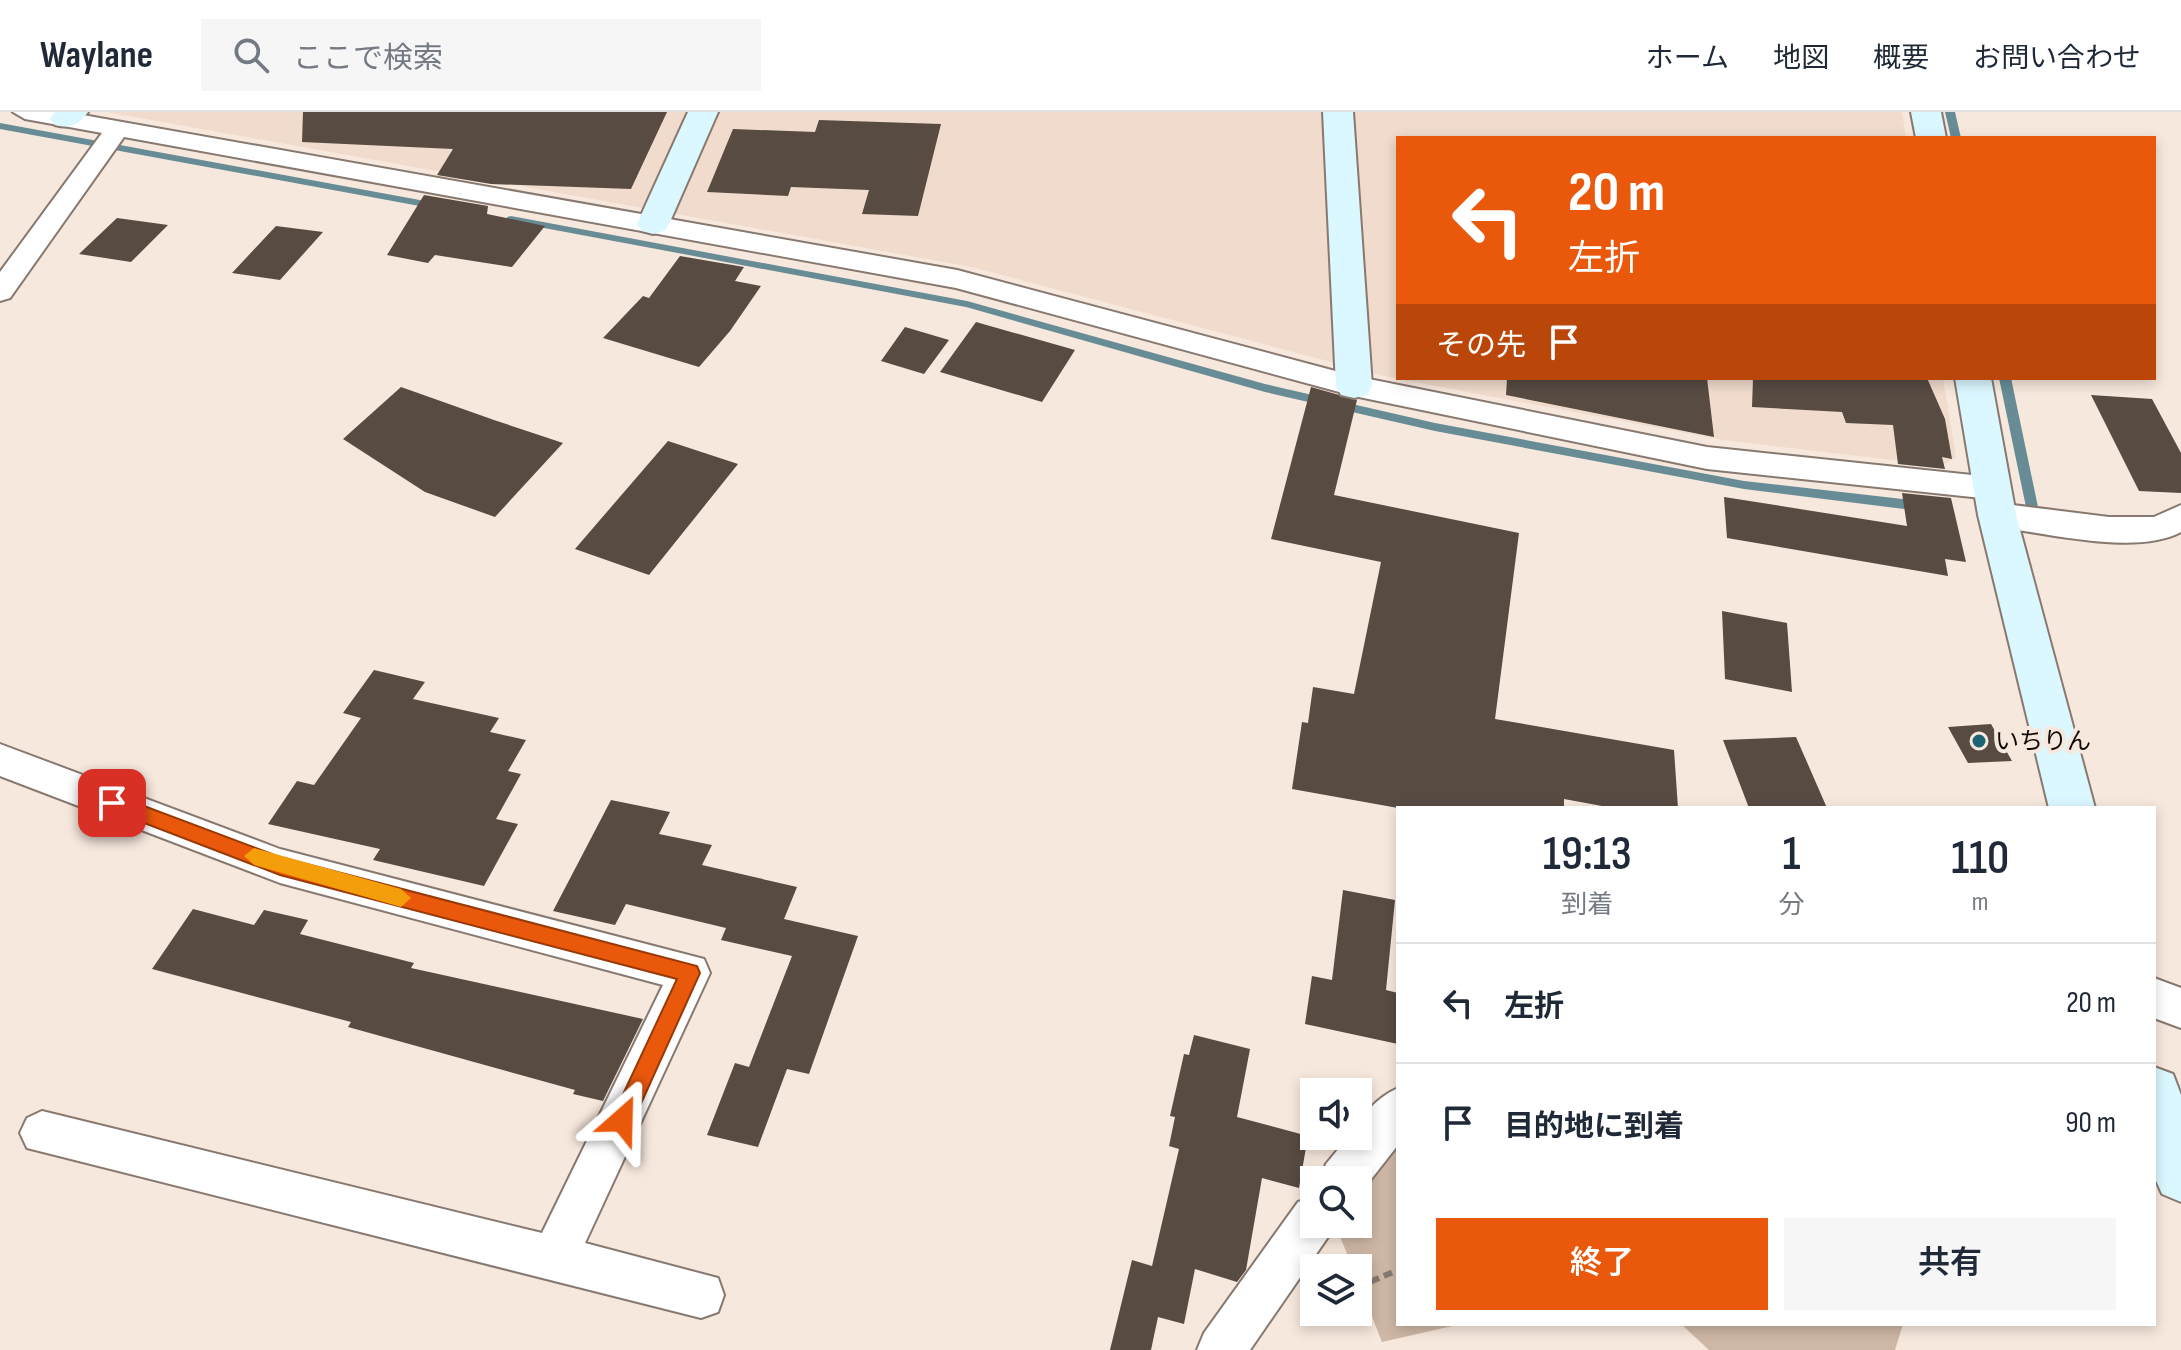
<!DOCTYPE html>
<html lang="ja">
<meta charset="utf-8">
<style>
:root{--surface:#fff;--page:#f6f6f7;--text:#1f2937;--muted:#747a83;--line:#e0e1e3;--accent:#ea580c}
body{margin:0;font-family:"Sofia Sans Condensed","Noto Sans JP",sans-serif;background:var(--page);color:var(--text);height:100vh;display:flex;flex-direction:column;font-size:30px;white-space:nowrap}
*{box-sizing:border-box;margin:0}
p{font-size:26px;color:var(--muted)}
.icon{flex:none;width:44px;height:44px;fill:none;stroke:currentColor;stroke-width:2;stroke-linecap:round;stroke-linejoin:round}
.map{position:relative;flex:1;overflow:hidden}
.drawer{position:absolute;left:1396px;top:694px;width:760px;height:520px;display:flex;flex-direction:column;background:var(--surface);border-radius:0px;box-shadow:0 4px 12px #0003}
.drawer>*{flex:none}
.top-card{position:absolute;left:1396px;top:24px;width:760px;height:244px;border-radius:0px;box-shadow:0 4px 12px #0003;background:#ea580c;color:#fff;overflow:hidden}
.fabs{position:absolute;left:1300px;top:966px;display:grid;gap:16px}
.fabs a{display:grid;place-items:center;width:72px;height:72px;border-radius:0px;background:var(--surface);box-shadow:0 4px 12px #0003;font-size:40px}
.pin{position:absolute;display:grid;place-items:center;width:68px;height:68px;color:#fff;margin:-34px;border-radius:16px;box-shadow:0 4px 12px #0006}
.me{position:absolute;width:88px;margin:-44px;rotate:25deg;stroke-linejoin:round;filter:drop-shadow(0 0 6px #0008)}
.turn{display:flex;align-items:center;gap:28px;height:168px;padding:0 40px;font-size:36px}
.turn .icon{width:104px;height:104px;stroke-width:2.5}
.turn b{display:block;font-size:56px;line-height:68px}
.then{display:flex;align-items:center;height:76px;padding:0 40px;background:#0003;gap:16px;font-size:30px}
.eta{display:flex;justify-content:space-evenly;align-items:center;height:136px;text-align:center}
.eta b{font-size:48px;font-weight:600;line-height:56px}
.button{display:flex;gap:16px;margin-top:auto;padding:16px 40px}
.button a{flex:1;height:92px;border-radius:0px;background:var(--accent);color:#fff;font-size:32px;font-weight:600;line-height:92px;text-align:center}
.button a+a{background:var(--page);color:var(--text)}
ul{padding:0;list-style:none}
li{display:flex;align-items:center;gap:24px;height:120px;padding:0 40px;border-top:2px solid var(--line)}
li div{flex:1}
li b{display:block;font-size:30px}
li em{font-style:normal}
header{display:flex;align-items:center;gap:48px;box-sizing:border-box;height:112px;padding:0 40px;background:var(--surface);border-bottom:2px solid var(--line)}
header strong{font-size:38px}
nav{display:flex;gap:44px;margin-inline-start:auto;font-size:28px}
.search{width:560px;height:72px;background:var(--page);display:flex;align-items:center;gap:20px;box-sizing:border-box;padding:0 28px;border-radius:0px;color:var(--muted);font-size:30px}
.map>svg:first-child{display:block}
.built{fill:#f0dbcc}
.green{fill:#cfb7a5}
.lines{fill:none;stroke-linecap:round;stroke-linejoin:round}
.stream{fill:#678c96;fill-rule:evenodd}
.building{fill:#574b42}
.street-casing{stroke:#877970;stroke-width:4}
.secondary-casing{stroke:#877970;stroke-width:4}
.path{stroke:#877c75;stroke-width:6;stroke-dasharray:9 5;stroke-linecap:butt}
.street{fill:#fff;fill-rule:evenodd}
.secondary{fill:#dbf7ff;fill-rule:evenodd}
.route{fill:#ea580c;stroke:#983908;stroke-width:2}
.slow{fill:#f59e0b}
.poi-dot{fill:#1e6374;stroke:#f7e8dd;stroke-width:3}
.labels{text-anchor:middle;stroke-width:8;stroke-linejoin:round;paint-order:stroke}
.poi-label{font-size:24px;fill:#100b08;stroke:#f7e8dd;text-anchor:start}
</style>
<header>
<strong>Waylane</strong>
<div class="search"><svg class="icon" aria-label="search" viewBox="0 0 24 24"><circle cx="10" cy="10" r="6"/><path d="M15 15l6 6"/></svg>ここで検索</div>
<nav><a>ホーム</a><a>地図</a><a>概要</a><a>お問い合わせ</a></nav>
</header>
<div class="map">
<svg width="2181" height="1238" viewBox="0 0 2181 1238">
<rect width="100%" height="100%" fill="#f7e8dd"/>
<path class="built" d="M 107,0 L 1902,0 L 1906,26 L 1398,26 L 1398,266 L 1943,266 L 1956,345 L 1942,354 L 1723,328 L 1388,265 L 972,155 Z"/>
<path class="green" d="M 1398,1031 L 1398,1212 L 1461,1212 L 1382,1230 L 1358,1169 L 1358,1156 L 1353,1156 L 1336,1115 L 1358,1112 L 1358,1085 Z
M 1681,1212 L 1903,1212 L 1895,1238 L 1709,1238 Z"/>
<g class="lines">
<path class="stream" d="M 1945,0 L 1955,0 L 1961,26 L 1951,26 Z
M 0,11 L 436,91 L 441,94 L 436,97 L 0,17 Z
M 511,104 L 967,189 L 1265,272 L 1435,311 L 1744,369 L 1920,389 L 1926,394 L 1920,399 L 1744,377 L 1435,319 L 1265,280 L 966,195 L 507,109 L 507,105 Z
M 1999,266 L 2011,266 L 2038,395 L 2032,400 L 2026,395 Z"/>
</g>
<path class="building" d="M 303,0 L 667,0 L 631,77 L 491,72 L 437,63 L 453,37 L 302,30 Z
M 819,8 L 941,12 L 918,104 L 862,102 L 869,78 L 791,75 L 788,84 L 707,80 L 733,17 L 815,20 Z
M 424,83 L 488,94 L 487,102 L 545,114 L 512,155 L 435,143 L 428,151 L 387,143 Z
M 117,106 L 168,113 L 131,150 L 79,142 Z
M 276,114 L 323,120 L 280,168 L 232,161 Z
M 680,144 L 744,155 L 735,169 L 761,174 L 730,219 L 699,255 L 603,226 L 643,184 L 649,186 Z
M 976,210 L 1075,238 L 1042,290 L 940,260 Z
M 905,215 L 949,228 L 924,262 L 881,249 Z
M 1507,266 L 1707,266 L 1714,325 L 1506,283 Z
M 1753,266 L 1927,266 L 1945,307 L 1952,347 L 1942,345 L 1945,357 L 1898,352 L 1893,313 L 1846,311 L 1842,300 L 1752,295 Z
M 401,275 L 494,308 L 563,331 L 495,405 L 425,380 L 343,327 Z
M 1311,275 L 1357,288 L 1334,383 L 1519,421 L 1495,607 L 1674,638 L 1678,696 L 1613,696 L 1564,687 L 1564,696 L 1398,696 L 1292,677 L 1302,610 L 1308,611 L 1313,575 L 1354,582 L 1381,450 L 1271,427 Z
M 2091,283 L 2152,287 L 2181,341 L 2181,381 L 2139,379 Z
M 668,329 L 738,352 L 649,463 L 575,437 Z
M 1902,381 L 1951,386 L 1966,450 L 1945,447 L 1948,464 L 1727,426 L 1724,385 L 1907,414 Z
M 1722,499 L 1787,511 L 1792,580 L 1725,567 Z
M 374,558 L 425,570 L 413,587 L 499,606 L 490,620 L 526,628 L 508,659 L 521,662 L 496,707 L 518,712 L 484,774 L 373,748 L 380,737 L 268,712 L 297,669 L 314,673 L 361,606 L 343,601 Z
M 1991,612 L 2012,649 L 1968,651 L 1948,615 Z
M 1796,625 L 1827,696 L 1749,696 L 1723,628 Z
M 611,688 L 670,700 L 659,722 L 712,733 L 702,753 L 797,775 L 784,807 L 858,824 L 809,962 L 787,957 L 758,1035 L 707,1023 L 735,951 L 749,955 L 792,844 L 721,828 L 726,816 L 626,792 L 615,813 L 553,799 Z
M 1343,778 L 1395,788 L 1386,878 L 1398,881 L 1398,932 L 1305,912 L 1312,864 L 1332,868 Z
M 193,797 L 254,813 L 264,798 L 308,808 L 300,822 L 414,851 L 411,856 L 643,907 L 603,989 L 573,982 L 575,978 L 348,915 L 351,910 L 152,857 Z
M 1194,923 L 1250,937 L 1237,1005 L 1308,1024 L 1299,1076 L 1262,1066 L 1246,1158 L 1237,1170 L 1195,1157 L 1184,1212 L 1158,1205 L 1151,1238 L 1110,1238 L 1132,1148 L 1152,1154 L 1179,1037 L 1169,1034 L 1175,1005 L 1170,1004 L 1184,942 L 1189,943 Z"/>
<g class="lines">
<g class="street-casing">
<path id="street" d="M 13,0 L 66,0 L 957,158 L 1354,264 L 1707,335 L 1991,365 L 2002,368 L 2007,376 L 2002,384 L 1991,387 L 1707,357 L 1354,284 L 956,176 L 124,25 L 10,186 L 0,189 L 0,160 L 102,21 L 25,7 Z
M 1997,391 L 2109,405 L 2154,405 L 2181,393 L 2181,420 C 2137,444 2047,421 1997,415 L 1986,411 L 1981,403 L 1986,395 Z
M 0,632 L 280,737 L 704,847 L 710,861 L 585,1131 L 718,1166 L 724,1183 L 718,1200 L 701,1206 L 27,1036 L 20,1021 L 27,1006 L 42,999 L 542,1121 L 663,873 L 280,771 L 0,664 Z
M 2154,866 L 2181,876 L 2181,916 L 2154,906 Z
M 1398,976 L 1398,1033 L 1358,1084 L 1358,1068 L 1320,1068 L 1326,1052 L 1349,1024 L 1358,1024 C 1358,1003 1380,984 1398,976 Z
M 1314,1083 L 1314,1112 L 1334,1112 L 1330,1122 L 1250,1238 L 1197,1238 L 1204,1221 L 1298,1090 Z"/>
</g>
<g class="secondary-casing">
<path id="secondary" d="M 55,0 L 88,0 C 79,13 70,17 55,13 L 50,7 Z
M 688,0 L 718,0 L 669,112 L 664,119 L 653,122 L 642,119 L 637,112 Z
M 1323,0 L 1353,0 L 1372,274 L 1367,283 L 1354,286 L 1341,283 L 1336,274 Z
M 1911,0 L 1941,0 L 1946,26 L 1916,26 Z
M 1955,266 L 1991,266 L 2016,403 L 2095,696 L 2049,696 L 1978,403 Z
M 2154,955 L 2173,962 L 2181,983 L 2181,1090 L 2162,1082 L 2154,1064 Z"/>
</g>
<path class="path" d="M 1358,1175 L 1398,1158"/>
<use href="#street" class="street"/>
<use href="#secondary" class="secondary"/>
</g>
<path class="route" d="M 112,682 L 280,745 L 697,854 L 700,861 L 630,1016 L 622,1019 L 614,1016 L 611,1008 L 677,867 L 280,763 L 105,696 L 103,691 Z"/>
<path class="slow" d="M 254,736 L 401,777 L 411,786 L 401,795 L 254,753 L 244,744 Z"/>
<circle class="poi-dot" cx="1979" cy="629" r="8"/>
<g class="labels">
<g class="poi-label">
<text x="1995" y="637">いちりん</text>
</g>
</g>
</svg>
<div class="fabs">
<a><svg class="icon" aria-label="sound" viewBox="0 0 24 24"><path d="M4 9h4l5-4v14l-5-4H4zM17 9q2 3 0 6"/></svg></a>
<a><svg class="icon" aria-label="search" viewBox="0 0 24 24"><circle cx="10" cy="10" r="6"/><path d="M15 15l6 6"/></svg></a>
<a><svg class="icon" aria-label="layers" viewBox="0 0 24 24"><path d="M12 4l9 5-9 5-9-5zM3 14l9 5 9-5"/></svg></a>
</div>
<div class="pin" style="left:112px;top:691px;background:#d93025"><svg class="icon" aria-label="arrive" viewBox="0 0 24 24"><path d="M6 21V4h12l-3 4 3 4H6"/></svg></div>
<svg class="me" style="left:622px;top:1008px" viewBox="-20 -20 40 40"><path d="M0-17L14 15 0 8-14 15z" fill="#ea580c" stroke="#fff" stroke-width="4"/></svg>
<div class="top-card">
<div class="turn"><svg class="icon" aria-label="left" viewBox="0 0 24 24"><path d="M17 20v-9H6M10 6l-5 5 5 5"/></svg><div><b>20 m</b>左折</div></div>
<div class="then">その先<svg class="icon" aria-label="arrive" viewBox="0 0 24 24"><path d="M6 21V4h12l-3 4 3 4H6"/></svg></div>
</div>
<section class="drawer">
<div class="eta">
<div><b>19:13</b><p>到着</p></div>
<div><b>1</b><p>分</p></div>
<div><b>110</b><p>m</p></div>
</div>
<ul>
<li><svg class="icon" aria-label="left" viewBox="0 0 24 24"><path d="M17 20v-9H6M10 6l-5 5 5 5"/></svg><div><b>左折</b></div><em>20 m</em></li>
<li><svg class="icon" aria-label="arrive" viewBox="0 0 24 24"><path d="M6 21V4h12l-3 4 3 4H6"/></svg><div><b>目的地に到着</b></div><em>90 m</em></li>
</ul>
<div class="button"><a>終了</a><a>共有</a></div>
</section>
</div>
